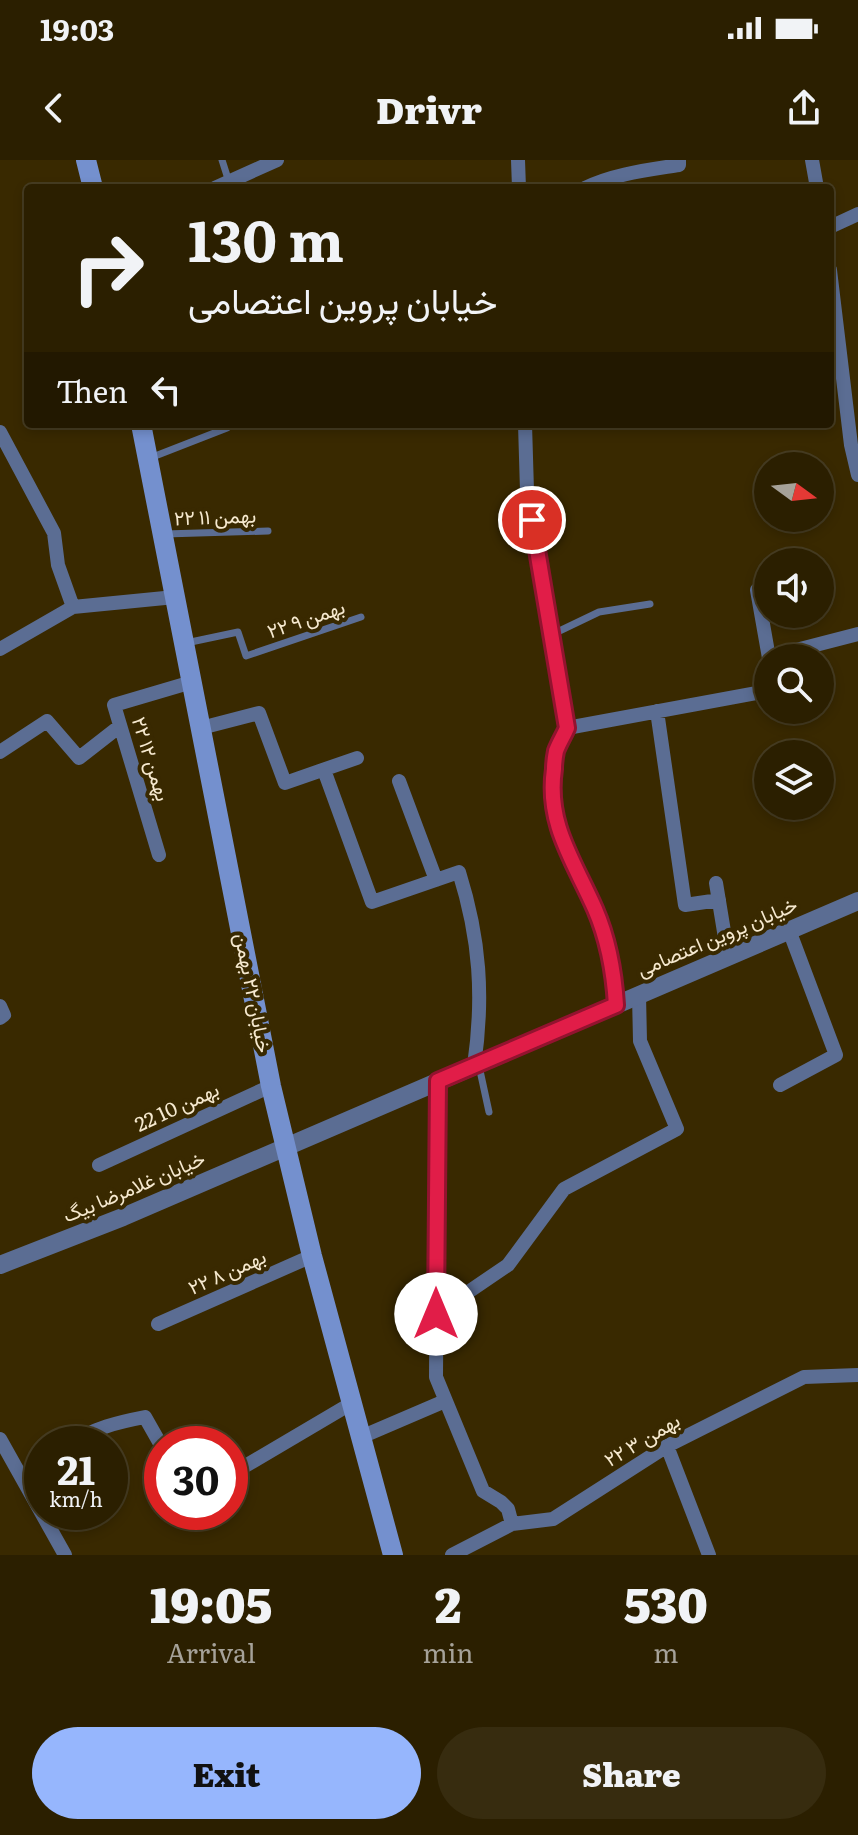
<!DOCTYPE html>
<meta charset="utf-8">
<style>
:root{--surface:#2b1f00;--page:#372c0f;--text:#f1f3f6;--muted:#a6a299;--line:#473d22;--accent:#96b6fd}
body{margin:0;font-family:Literata,Vazirmatn,serif;background:var(--page);color:var(--text);height:100vh;display:flex;flex-direction:column;font-size:30px;white-space:nowrap}
*{box-sizing:border-box;margin:0}
p{font-size:26px;color:var(--muted)}
.icon{flex:none;width:44px;height:44px;fill:none;stroke:currentColor;stroke-width:2;stroke-linecap:round;stroke-linejoin:round}
.map{position:relative;height:1395px;overflow:hidden}
.drawer{display:flex;flex-direction:column;background:var(--surface);flex:1}
.drawer>*{flex:none}
.hud{position:absolute;left:24px;top:24px;width:810px;height:244px;border-radius:8px;box-shadow:0 4px 12px #0003,0 0 0 2px var(--line);background:#2b1f00;color:var(--text);overflow:hidden}
.needle{width:52px;rotate:105deg}
.controls{position:absolute;left:754px;top:292px;display:grid;gap:16px}
.controls a{display:grid;place-items:center;width:80px;height:80px;border-radius:50%;background:var(--surface);box-shadow:0 4px 12px #0003,0 0 0 2px var(--line);font-size:40px}
.speed{position:absolute;left:24px;top:1266px;display:flex;gap:16px;font-size:40px;font-weight:700;text-align:center}
.speed>*{display:grid;place-content:center;width:104px;height:104px;border-radius:50%;background:var(--surface);box-shadow:0 4px 12px #0003,0 0 0 2px var(--line);line-height:1}
.speed small{font-size:20px;font-weight:400}
.speed .limit{border:12px solid #d22;background:#fff;color:#111}
.pin{position:absolute;display:grid;place-items:center;width:68px;height:68px;color:#fff;margin:-34px;border:4px solid #fff;border-radius:50%;box-shadow:0 2px 8px #0007}
.me{position:absolute;width:88px;margin:-44px;rotate:0deg;stroke-linejoin:round;filter:drop-shadow(0 0 6px #0008)}
.turn{display:flex;align-items:center;gap:28px;height:168px;padding:0 32px;font-size:36px}
.turn .icon{width:104px;height:104px;stroke-width:2.5}
.turn b{display:block;font-size:56px;line-height:68px}
.then{display:flex;align-items:center;height:76px;padding:0 32px;background:#0003;gap:16px;font-size:30px}
.eta{display:flex;justify-content:space-evenly;align-items:center;height:136px;text-align:center}
.eta b{font-size:48px;font-weight:800;line-height:56px}
.action{display:flex;gap:16px;margin-top:auto;padding:16px 32px}
.action a{flex:1;height:92px;border-radius:48px;background:var(--accent);color:#111;font-size:32px;font-weight:800;line-height:92px;text-align:center}
.action a+a{background:var(--page);color:var(--text)}
.status{display:flex;justify-content:space-between;align-items:center;height:56px;padding:0 40px;background:var(--surface);direction:ltr}
.status svg{height:22px;fill:currentColor}
header{display:flex;justify-content:space-between;align-items:center;height:104px;padding:0 32px;background:var(--surface);font-size:36px;font-weight:800}
.map>svg:first-child{display:block}
.lines{fill:none;stroke-linecap:round;stroke-linejoin:round}
.service{stroke:#5b6d93;stroke-width:7}
.minor{stroke:#5b6d93;stroke-width:14}
.tertiary{stroke:#5b6d93;stroke-width:18}
.secondary{stroke:#7490ce;stroke-width:20}
.route-casing{stroke:#92132f;stroke-width:20}
.route{stroke:#e11d48;stroke-width:14}
.labels{text-anchor:middle;stroke-width:8;stroke-linejoin:round;paint-order:stroke}
.street-label{font-size:20px;fill:#f6e9cf;stroke:#392900}
</style>
<div class="status"><b>19:03</b><svg viewBox="0 0 49 12"><path d="M0 12V9h3v3zM5 12V6h3v6zM10 12V3h3v9zM15 12V0h3v12zM26 1h20v11H26zM47 4h2v5h-2z"/></svg></div>
<header><svg class="icon" aria-label="back" viewBox="0 0 24 24"><path d="M15 5l-7 7 7 7"/></svg>Drivr<svg class="icon" aria-label="share" viewBox="0 0 24 24"><path d="M12 15V3M7 8l5-5 5 5M5 13v7h14v-7"/></svg></header>
<div class="map">
<svg width="858" height="1395" viewBox="0 0 858 1395">
<rect width="100%" height="100%" fill="#392900"/>
<g class="lines">
<path class="service" d="M 222,0 L 229,22
M 150,298 L 227,268
M 165,374 L 268,371
M 551,475 L 599,452 L 650,444
M 186,483 L 238,472 L 246,496 L 361,457
M 479,906 L 489,952"/>
<path class="minor" d="M 518,0 L 519,28
M 812,0 L 817,28
M 215,28 L 277,0
M 585,28 C 613,14 648,10 679,5 L 679,0
M 830,67 L 858,54
M 830,110 L 851,285 L 858,315
M 525,264 L 527,331 L 567,568 C 564,575 559,583 556,591 C 538,651 573,697 595,749 C 608,779 614,812 616,845
M 0,272 L 54,373 L 58,405 L 73,447
M 757,430 L 769,498
M 0,489 L 73,447 L 175,437
M 769,497 L 858,474
M 657,551 L 685,745 L 719,740
M 201,568 L 259,553 L 285,623 L 357,598
M 567,568 L 768,531
M 0,592 L 47,561 L 79,598 L 120,566
M 324,610 L 372,742 L 459,712 C 480,779 484,837 474,906
M 399,621 L 436,720
M 159,695 L 114,545 L 192,522
M 716,723 L 728,796
M 0,846 L 4,855 L 0,858
M 438,921 L 436,1217 L 483,1331 L 501,1342 L 508,1349 L 512,1364
M 780,925 L 836,895 L 789,770
M 99,1005 L 271,926
M 436,1154 L 508,1105 L 564,1029 L 677,969 L 640,881 L 639,835
M 158,1164 L 312,1096
M 361,1277 L 445,1241
M 0,1279 L 65,1395
M 71,1284 C 93,1268 119,1262 145,1257 L 162,1287
M 667,1286 L 709,1395
M 230,1315 L 352,1243
M 27,1326 L 42,1309
M 452,1395 L 512,1364 L 553,1359 L 667,1286 L 804,1217 L 858,1215"/>
<path class="tertiary" d="M 0,1105 L 123,1057 L 858,741"/>
<path class="secondary" d="M 86,0 L 93,28
M 141,264 L 271,926 L 312,1096 L 393,1395"/>
</g>
<g class="lines">
<g class="route-casing">
<path id="route" d="M 436,1154 L 438,921 L 616,845 C 614,812 608,779 595,749 C 574,701 546,664 554,609 C 554,603 555,596 556,591 C 559,583 564,575 567,568 L 532,360"/>
</g>
<use href="#route" class="route"/>
</g>
<g class="labels">
<g class="street-label">
<text transform="translate(215 357) rotate(-2)" y="7">۲۲ بهمن ۱۱</text>
<text transform="translate(306 459) rotate(-19)" y="7">۲۲ بهمن ۹</text>
<text transform="translate(151 599) rotate(73)" y="7">۲۲ بهمن ۱۲</text>
<text transform="translate(717 777) rotate(-23)" y="7">خیابان پروین اعتصامی</text>
<text transform="translate(253 833) rotate(79)" y="7">خیابان ۲۲ بهمن</text>
<text transform="translate(177 947) rotate(-25)" y="7">22 بهمن 10</text>
<text transform="translate(134 1027) rotate(-23)" y="7">خیابان غلامرضا بیگ</text>
<text transform="translate(227 1112) rotate(-24)" y="7">۲۲ بهمن ۸</text>
<text transform="translate(642 1280) rotate(-31)" y="7">۲۲ بهمن ۳</text>
</g>
</g>
</svg>
<div class="controls">
<a><svg class="needle" viewBox="-14 -14 28 28"><path d="M0-13l5 13h-10z" fill="#e53935"/><path d="M0 13l5-13h-10z" fill="#a6a299"/></svg></a>
<a><svg class="icon" aria-label="sound" viewBox="0 0 24 24"><path d="M4 9h4l5-4v14l-5-4H4zM17 9q2 3 0 6"/></svg></a>
<a><svg class="icon" aria-label="search" viewBox="0 0 24 24"><circle cx="10" cy="10" r="6"/><path d="M15 15l6 6"/></svg></a>
<a><svg class="icon" aria-label="layers" viewBox="0 0 24 24"><path d="M12 4l9 5-9 5-9-5zM3 14l9 5 9-5"/></svg></a>
</div>
<div class="speed"><div>21<small>km/h</small></div><div class="limit">30</div></div>
<div class="pin" style="left:532px;top:360px;background:#d93025"><svg class="icon" aria-label="arrive" viewBox="0 0 24 24"><path d="M6 21V4h12l-3 4 3 4H6"/></svg></div>
<svg class="me" style="left:436px;top:1154px" viewBox="-20 -20 40 40"><circle r="19" fill="#fff"/><path d="M0-13L10 11 0 6-10 11z" fill="#e11d48"/></svg>
<div class="hud">
<div class="turn"><svg class="icon" aria-label="right" viewBox="0 0 24 24"><path d="M7 20v-9h11M14 6l5 5-5 5"/></svg><div><b>130 m</b>خیابان پروین اعتصامی</div></div>
<div class="then">Then<svg class="icon" aria-label="left" viewBox="0 0 24 24"><path d="M17 20v-9H6M10 6l-5 5 5 5"/></svg></div>
</div>
</div>
<section class="drawer">
<div class="eta">
<div><b>19:05</b><p>Arrival</p></div>
<div><b>2</b><p>min</p></div>
<div><b>530</b><p>m</p></div>
</div>
<div class="action"><a>Exit</a><a>Share</a></div>
</section>
